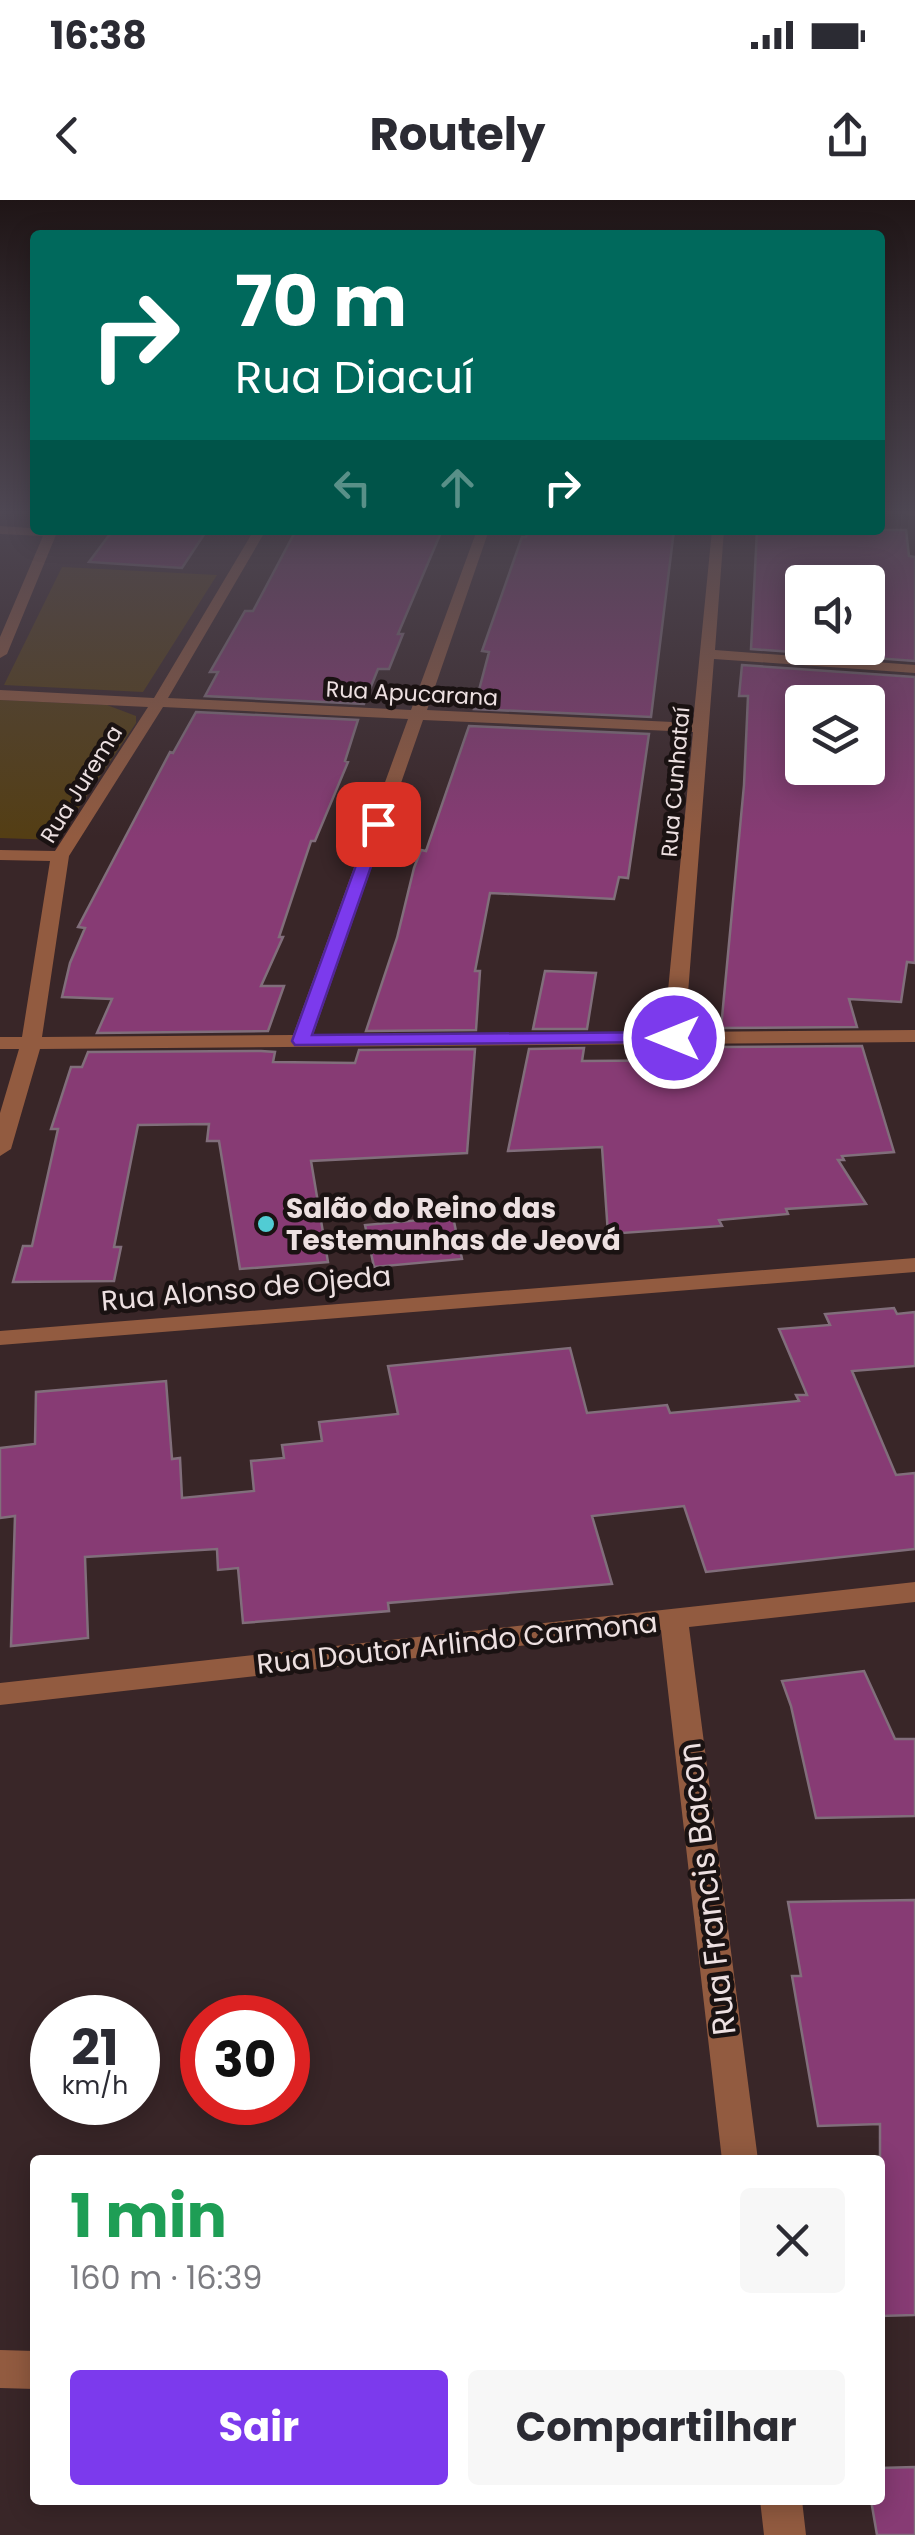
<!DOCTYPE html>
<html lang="pt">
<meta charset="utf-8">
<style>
:root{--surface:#fff;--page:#f7f7f7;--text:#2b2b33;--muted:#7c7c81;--accent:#7c3aed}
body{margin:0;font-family:Poppins,sans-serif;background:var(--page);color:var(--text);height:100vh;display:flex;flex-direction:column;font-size:38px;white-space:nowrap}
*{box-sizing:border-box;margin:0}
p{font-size:32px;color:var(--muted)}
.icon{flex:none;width:55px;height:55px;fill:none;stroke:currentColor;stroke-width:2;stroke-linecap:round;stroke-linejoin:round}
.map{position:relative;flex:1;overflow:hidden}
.drawer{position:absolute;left:30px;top:1955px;width:855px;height:350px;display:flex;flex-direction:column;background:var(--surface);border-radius:10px;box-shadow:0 5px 25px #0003}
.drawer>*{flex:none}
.top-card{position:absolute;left:30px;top:30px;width:855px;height:305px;border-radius:10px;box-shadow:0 5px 25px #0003;background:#00695c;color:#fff;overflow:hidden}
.fabs{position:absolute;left:785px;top:365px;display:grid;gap:20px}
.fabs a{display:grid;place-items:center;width:100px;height:100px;border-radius:10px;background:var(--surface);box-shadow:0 5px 25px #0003;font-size:50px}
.speed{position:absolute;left:30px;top:1795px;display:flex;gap:20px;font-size:50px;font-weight:700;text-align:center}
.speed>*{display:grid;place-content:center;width:130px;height:130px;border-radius:50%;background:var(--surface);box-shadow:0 5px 25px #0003;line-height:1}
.speed small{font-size:25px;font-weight:400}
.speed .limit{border:15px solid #d22;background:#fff;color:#111}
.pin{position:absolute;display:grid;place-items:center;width:85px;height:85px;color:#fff;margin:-42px;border-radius:20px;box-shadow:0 5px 15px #0006}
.me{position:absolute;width:110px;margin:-55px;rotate:270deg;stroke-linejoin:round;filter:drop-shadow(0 0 8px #0008)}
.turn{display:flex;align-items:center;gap:35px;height:210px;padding:0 40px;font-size:45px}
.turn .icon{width:130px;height:130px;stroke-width:2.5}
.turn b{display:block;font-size:70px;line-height:85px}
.lanes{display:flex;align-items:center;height:95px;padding:0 40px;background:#0003;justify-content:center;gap:50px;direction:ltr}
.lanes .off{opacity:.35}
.round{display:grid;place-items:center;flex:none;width:105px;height:105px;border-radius:10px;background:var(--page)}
.headline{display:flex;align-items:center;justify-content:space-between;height:170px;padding:0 40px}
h1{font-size:60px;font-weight:700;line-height:75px;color:#1e9e55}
.button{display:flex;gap:20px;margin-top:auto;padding:20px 40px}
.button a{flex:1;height:115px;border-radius:10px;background:var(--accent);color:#fff;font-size:40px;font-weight:700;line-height:115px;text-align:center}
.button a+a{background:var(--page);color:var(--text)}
.status{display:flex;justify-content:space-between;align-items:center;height:70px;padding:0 50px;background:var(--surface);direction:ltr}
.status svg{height:28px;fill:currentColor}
header{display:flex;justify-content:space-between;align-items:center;height:130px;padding:0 40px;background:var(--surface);font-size:45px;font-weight:700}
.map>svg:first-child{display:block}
.green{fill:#543e14}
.building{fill:#873b74;stroke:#816e7b;stroke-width:2.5;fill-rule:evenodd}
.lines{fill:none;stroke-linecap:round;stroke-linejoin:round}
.minor{fill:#925b40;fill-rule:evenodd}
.route{fill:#7c3aed;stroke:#51269a;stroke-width:2.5}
.poi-dot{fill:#51ccd4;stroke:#1a1212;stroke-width:4}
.labels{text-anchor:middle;stroke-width:9;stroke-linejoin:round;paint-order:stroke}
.far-street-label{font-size:22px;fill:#ede0e1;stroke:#1a1212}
.poi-label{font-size:28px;font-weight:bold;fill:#ede0e1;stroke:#1a1212;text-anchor:start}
.street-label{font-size:28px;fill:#ede0e1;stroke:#1a1212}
.near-street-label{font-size:32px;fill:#ede0e1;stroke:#1a1212}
</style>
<div class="status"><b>16:38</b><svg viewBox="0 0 49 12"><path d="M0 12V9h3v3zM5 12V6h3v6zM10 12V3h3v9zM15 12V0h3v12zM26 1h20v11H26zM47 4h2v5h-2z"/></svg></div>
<header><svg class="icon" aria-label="back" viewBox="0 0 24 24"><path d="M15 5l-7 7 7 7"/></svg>Routely<svg class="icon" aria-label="share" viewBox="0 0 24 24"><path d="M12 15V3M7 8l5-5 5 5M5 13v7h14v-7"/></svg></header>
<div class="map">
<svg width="915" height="2335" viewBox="0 0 915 2335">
<rect width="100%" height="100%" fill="#392628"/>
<path class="green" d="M 62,367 L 217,375 L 143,492 L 4,485 Z
M 0,500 L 107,505 L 136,516 L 136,523 L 57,640 L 0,638 Z"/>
<path class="building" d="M 113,330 L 207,330 L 182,368 L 89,362 Z
M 296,330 L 442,330 L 398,434 L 403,434 L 389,469 L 378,469 L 364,504 L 205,496 L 218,472 L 210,472 L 245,411 L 253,411 Z
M 528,330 L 674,330 L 651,517 L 474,509 L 489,452 L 482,451 L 522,337 L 526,337 Z
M 757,330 L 906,330 L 909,356 L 915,357 L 915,461 L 751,449 ZM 802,382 L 868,382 L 868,448 L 802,448 Z
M 742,465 L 915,477 L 915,763 L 907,762 L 901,802 L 849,799 L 857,827 L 721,828 L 744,585 L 748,496 L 739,496 ZM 802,502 L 868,502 L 868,568 L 802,568 Z
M 196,512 L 358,520 L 345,561 L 348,562 L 315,641 L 311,641 L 279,737 L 283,737 L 261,786 L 284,786 L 268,831 L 97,833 L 112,799 L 62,797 L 70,763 L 85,728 L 78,727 L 170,552 L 173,553 Z
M 469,526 L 649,534 L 628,678 L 619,677 L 614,699 L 490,693 L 475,771 L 480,771 L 476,830 L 366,831 L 397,738 L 414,668 L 421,650 L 426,651 Z
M 545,771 L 596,773 L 587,829 L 533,829 Z
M 862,846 L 894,952 L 842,956 L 844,960 L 838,960 L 866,1004 L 786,1009 L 788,1014 L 719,1020 L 722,1026 L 608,1034 L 602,947 L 508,951 L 529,849 L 584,848 L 582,861 L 719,860 L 719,847 Z
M 475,849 L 467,953 L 311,961 L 328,1062 L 240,1069 L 219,941 L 207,941 L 209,924 L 138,925 L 114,1047 L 121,1047 L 114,1081 L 13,1082 L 23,1046 L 32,1046 L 58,929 L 51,929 L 71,867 L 82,867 L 88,852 L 261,851 L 275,852 L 273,862 L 355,863 L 359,850 Z
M 453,1017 L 462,1059 L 374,1067 L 365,1025 Z
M 894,1108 L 897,1114 L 915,1112 L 915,1166 L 852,1171 L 896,1275 L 915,1273 L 915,1349 L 706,1372 L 684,1306 L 592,1316 L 612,1384 L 388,1403 L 389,1411 L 243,1423 L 238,1368 L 218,1370 L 217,1349 L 85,1357 L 88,1438 L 11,1446 L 15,1316 L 0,1318 L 0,1248 L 35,1244 L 36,1192 L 166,1181 L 172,1259 L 180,1258 L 182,1298 L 254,1291 L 251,1261 L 284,1258 L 282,1245 L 322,1241 L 319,1222 L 398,1214 L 388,1166 L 570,1148 L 587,1213 L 667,1205 L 670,1213 L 799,1201 L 796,1195 L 807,1195 L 779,1129 L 830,1125 L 825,1114 Z
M 864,1471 L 895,1539 L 915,1539 L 915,1616 L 816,1618 L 791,1506 L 782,1481 Z
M 915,1700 L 915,2115 L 880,2116 L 880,1924 L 818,1926 L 792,1776 L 801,1776 L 788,1702 Z
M 915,2267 L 915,2335 L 877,2335 L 871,2300 L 880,2300 L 880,2268 Z"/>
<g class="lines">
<path class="minor" d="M 889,311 L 915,311 L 915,316 Z
M 0,326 L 58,330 L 7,454 L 0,458 L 0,437 L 43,336 L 0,334 Z
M 254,330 L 266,330 L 168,498 L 411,510 L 477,330 L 489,330 L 427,510 L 693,523 L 712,330 L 724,330 L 715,450 L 915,465 L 915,473 L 714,459 L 685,832 L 915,830 L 915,842 L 40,849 L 11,949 L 0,956 L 0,913 L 19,849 L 0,849 L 0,837 L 22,837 L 50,661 L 0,660 L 0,650 L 55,651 L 148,507 L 0,500 L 0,490 L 154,498 ZM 163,507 L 408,519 L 293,835 L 42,837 L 69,656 ZM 423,520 L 693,532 L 664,832 L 313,835 Z
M 915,1058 L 915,1072 L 0,1145 L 0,1131 Z
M 915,1382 L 915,1402 L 689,1427 L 758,1960 L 722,1960 L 661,1430 L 0,1505 L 0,1483 Z
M 0,2150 L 35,2151 L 35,2189 L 0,2188 Z
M 760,2300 L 802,2300 L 806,2335 L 764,2335 Z"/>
</g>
<linearGradient id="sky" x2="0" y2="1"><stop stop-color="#1f1516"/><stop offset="0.49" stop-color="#4e4753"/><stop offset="1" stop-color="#4e4753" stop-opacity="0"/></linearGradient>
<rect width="915" height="637" fill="url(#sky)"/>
<path class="route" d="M 378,620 L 386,624 L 312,835 L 674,832 L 683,838 L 681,842 L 295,845 L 292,841 L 371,624 Z"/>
<circle class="poi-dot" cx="266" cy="1024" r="10"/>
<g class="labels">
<g class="far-street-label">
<text transform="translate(412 493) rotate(3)" y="8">Rua Apucarana</text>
<text transform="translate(675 582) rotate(-85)" y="8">Rua Cunhataí</text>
<text transform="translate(81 584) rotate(-58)" y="8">Rua Jurema</text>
</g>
<g class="poi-label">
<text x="286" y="1018">Salão do Reino das<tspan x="286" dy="32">Testemunhas de Jeová</tspan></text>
</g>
<g class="street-label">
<text transform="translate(246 1088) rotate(-5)" y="10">Rua Alonso de Ojeda</text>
<text transform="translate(457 1443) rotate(-6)" y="10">Rua Doutor Arlindo Carmona</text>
</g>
<g class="near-street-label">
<text transform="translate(707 1689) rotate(-97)" y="11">Rua Francis Bacon</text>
</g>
</g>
</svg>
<div class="fabs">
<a><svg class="icon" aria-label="sound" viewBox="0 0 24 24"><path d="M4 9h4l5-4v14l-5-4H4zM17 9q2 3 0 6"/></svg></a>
<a><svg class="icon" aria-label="layers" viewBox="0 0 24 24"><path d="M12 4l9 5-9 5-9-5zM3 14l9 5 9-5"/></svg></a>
</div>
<div class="speed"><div>21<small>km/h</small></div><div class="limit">30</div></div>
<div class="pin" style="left:378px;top:624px;background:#d93025"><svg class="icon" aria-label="arrive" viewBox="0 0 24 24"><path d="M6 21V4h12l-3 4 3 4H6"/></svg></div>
<svg class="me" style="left:674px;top:838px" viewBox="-20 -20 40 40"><circle r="17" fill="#7c3aed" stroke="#fff" stroke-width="3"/><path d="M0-11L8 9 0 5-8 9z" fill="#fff"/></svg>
<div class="top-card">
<div class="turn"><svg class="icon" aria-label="right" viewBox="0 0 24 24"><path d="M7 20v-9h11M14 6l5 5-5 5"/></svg><div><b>70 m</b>Rua Diacuí</div></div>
<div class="lanes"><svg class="icon off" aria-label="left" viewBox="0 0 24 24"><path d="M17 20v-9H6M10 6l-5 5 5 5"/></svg><svg class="icon off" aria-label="ahead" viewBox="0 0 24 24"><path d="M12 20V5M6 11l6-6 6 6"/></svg><svg class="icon" aria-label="right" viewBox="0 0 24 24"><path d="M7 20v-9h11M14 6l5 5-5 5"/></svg></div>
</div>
<section class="drawer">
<div class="headline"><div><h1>1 min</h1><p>160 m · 16:39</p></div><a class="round"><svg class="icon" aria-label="close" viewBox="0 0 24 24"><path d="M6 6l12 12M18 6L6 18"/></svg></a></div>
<div class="button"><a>Sair</a><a>Compartilhar</a></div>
</section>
</div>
